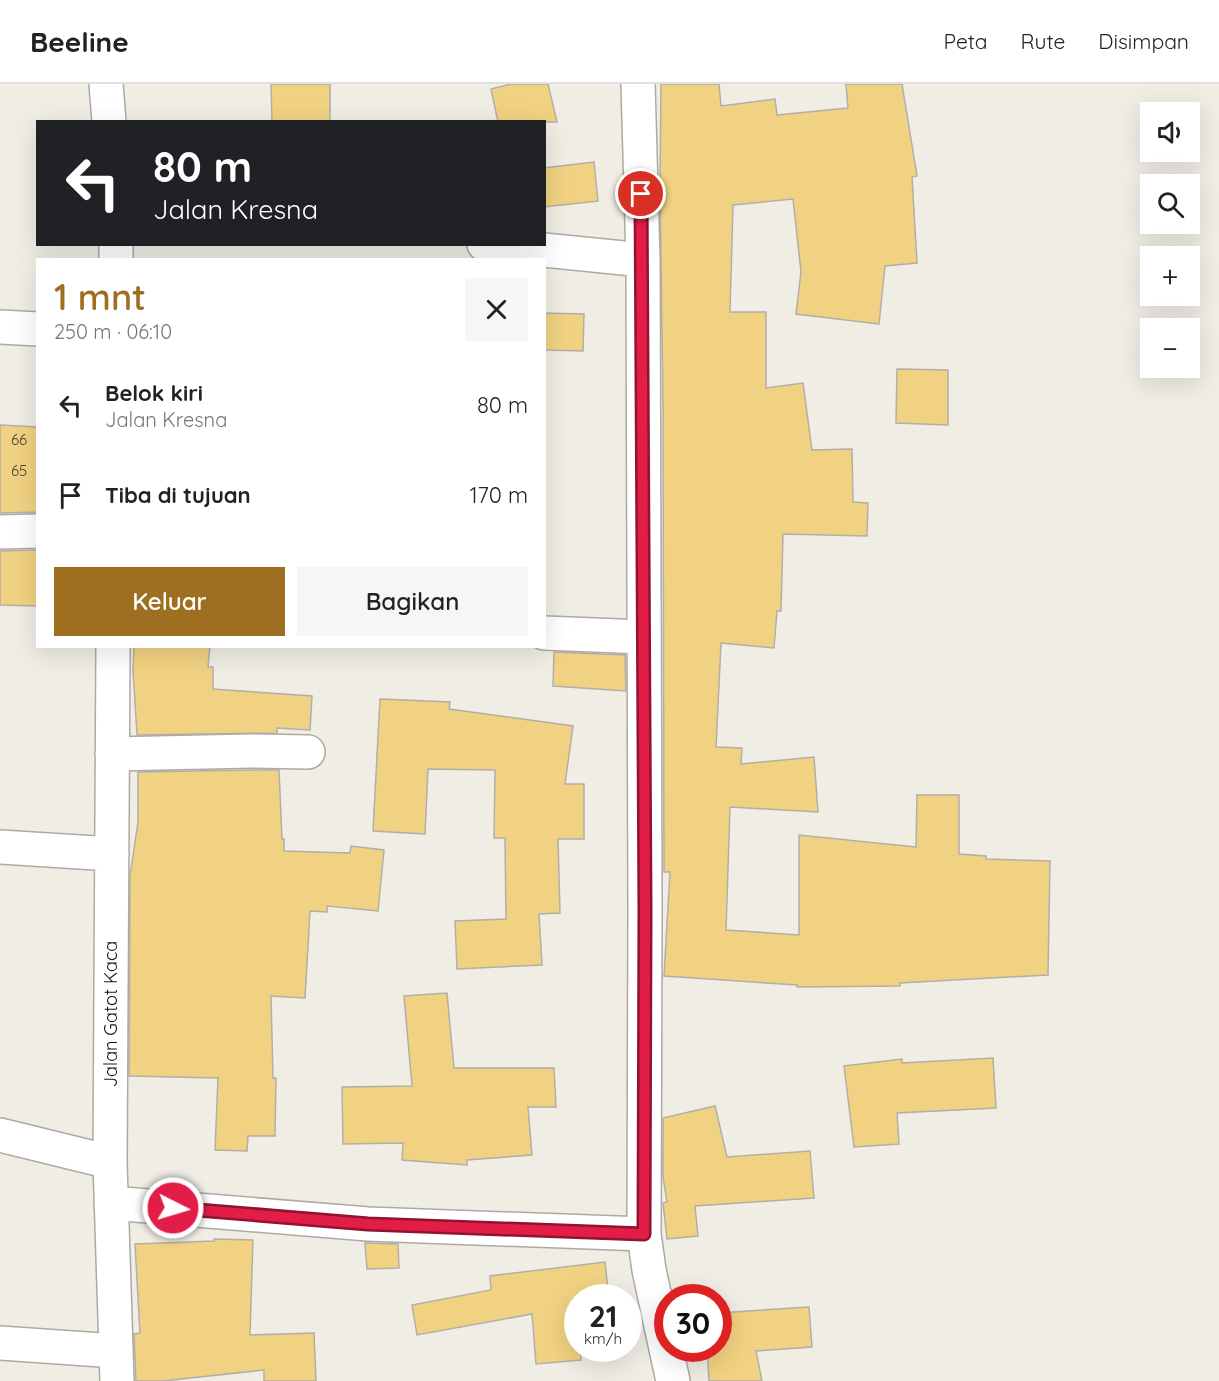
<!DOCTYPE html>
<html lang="id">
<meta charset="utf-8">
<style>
:root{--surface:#fff;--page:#f6f6f6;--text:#222;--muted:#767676;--line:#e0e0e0;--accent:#9e6e21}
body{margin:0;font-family:Quicksand,sans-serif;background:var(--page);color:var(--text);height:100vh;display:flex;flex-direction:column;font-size:22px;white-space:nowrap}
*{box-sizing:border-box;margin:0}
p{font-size:20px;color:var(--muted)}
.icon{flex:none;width:33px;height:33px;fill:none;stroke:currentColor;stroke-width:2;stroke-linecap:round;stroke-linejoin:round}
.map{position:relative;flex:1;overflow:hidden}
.drawer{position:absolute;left:36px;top:174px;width:510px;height:390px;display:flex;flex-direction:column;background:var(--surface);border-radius:0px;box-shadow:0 6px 24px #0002}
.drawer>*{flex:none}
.guide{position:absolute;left:36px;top:36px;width:510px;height:126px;border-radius:0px;box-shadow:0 6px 24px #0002;background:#202124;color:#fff;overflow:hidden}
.tools{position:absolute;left:1140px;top:18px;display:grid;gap:12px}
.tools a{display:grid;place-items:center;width:60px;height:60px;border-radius:0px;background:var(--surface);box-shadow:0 6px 24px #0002;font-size:30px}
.speed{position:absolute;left:564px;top:1200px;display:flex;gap:12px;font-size:30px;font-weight:700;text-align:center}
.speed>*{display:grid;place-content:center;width:78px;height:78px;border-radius:50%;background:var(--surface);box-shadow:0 6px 24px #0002;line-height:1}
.speed small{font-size:15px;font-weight:400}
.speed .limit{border:9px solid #d22;background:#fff;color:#111}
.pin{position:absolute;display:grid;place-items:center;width:51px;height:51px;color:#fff;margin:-26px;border:3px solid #fff;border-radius:50%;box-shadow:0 2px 6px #0007}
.me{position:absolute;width:66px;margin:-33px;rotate:95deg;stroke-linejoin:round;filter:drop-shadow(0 0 4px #0008)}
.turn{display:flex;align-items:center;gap:21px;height:126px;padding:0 18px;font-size:27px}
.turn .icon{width:78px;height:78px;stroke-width:2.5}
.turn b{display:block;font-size:42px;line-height:51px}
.round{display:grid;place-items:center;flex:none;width:63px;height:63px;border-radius:0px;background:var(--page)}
.head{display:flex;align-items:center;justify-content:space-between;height:102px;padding:0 18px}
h1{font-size:36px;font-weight:600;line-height:45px;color:var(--accent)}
.button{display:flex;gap:12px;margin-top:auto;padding:12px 18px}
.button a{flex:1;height:69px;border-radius:0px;background:var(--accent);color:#fff;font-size:24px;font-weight:600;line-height:69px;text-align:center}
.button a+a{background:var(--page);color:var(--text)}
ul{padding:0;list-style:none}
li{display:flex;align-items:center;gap:18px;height:90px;padding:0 18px}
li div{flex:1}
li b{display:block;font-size:22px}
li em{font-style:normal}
header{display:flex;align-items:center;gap:36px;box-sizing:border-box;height:84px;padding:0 30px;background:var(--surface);border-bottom:2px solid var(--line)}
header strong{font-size:28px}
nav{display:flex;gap:33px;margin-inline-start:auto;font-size:21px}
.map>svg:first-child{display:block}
.building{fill:#f1d282;stroke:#b2afa8;stroke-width:1.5}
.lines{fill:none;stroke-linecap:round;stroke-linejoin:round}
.minor-casing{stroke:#adaaa3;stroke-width:36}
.minor{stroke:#fff;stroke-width:33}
.route-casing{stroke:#92132f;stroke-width:15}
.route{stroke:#e11d48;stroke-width:10}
.labels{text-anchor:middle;stroke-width:4.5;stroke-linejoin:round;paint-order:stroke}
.number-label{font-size:15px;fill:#4c442e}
.street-label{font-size:18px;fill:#151412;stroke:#fff}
</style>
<header>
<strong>Beeline</strong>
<nav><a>Peta</a><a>Rute</a><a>Disimpan</a></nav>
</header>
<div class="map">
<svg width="1219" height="1297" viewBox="0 0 1219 1297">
<rect width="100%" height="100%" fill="#f0ede5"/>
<path class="building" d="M 271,0 L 330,0 L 330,38 L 272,38 Z
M 511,0 L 548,0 L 557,38 L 498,38 L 491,5 Z
M 661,0 L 719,0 L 721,22 L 775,15 L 777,31 L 848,24 L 846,0 L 902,0 L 917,92 L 912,93 L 917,179 L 885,182 L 879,240 L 796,230 L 801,188 L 793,115 L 733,121 L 730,228 L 766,228 L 766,304 L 803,299 L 812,366 L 852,365 L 853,418 L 868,419 L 867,452 L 783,450 L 781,527 L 777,527 L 774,564 L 721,559 L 716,663 L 742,664 L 741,680 L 814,673 L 818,728 L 730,723 L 726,846 L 799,851 L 799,751 L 916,763 L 917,711 L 959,711 L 959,770 L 986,772 L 986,775 L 1050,777 L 1048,891 L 900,899 L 900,902 L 797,903 L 797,901 L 664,892 L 670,788 L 664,788 L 663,322 L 660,99 Z
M 594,78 L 598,117 L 544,123 L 544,84 Z
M 544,229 L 584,230 L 583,267 L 544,266 Z
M 897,285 L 948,286 L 948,341 L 896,339 Z
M 0,341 L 38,343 L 38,428 L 0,429 Z
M 38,466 L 38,522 L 0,521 L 0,467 Z
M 134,562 L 210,562 L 208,583 L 213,583 L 213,605 L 312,612 L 310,646 L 277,644 L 277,649 L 137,651 L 133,586 Z
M 554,568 L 625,571 L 626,607 L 553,602 Z
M 380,615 L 450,618 L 449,625 L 573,642 L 565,700 L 584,700 L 584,755 L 558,755 L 560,829 L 539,830 L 542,881 L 457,885 L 455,837 L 506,835 L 505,754 L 494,754 L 495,686 L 428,685 L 425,750 L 373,747 Z
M 251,686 L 279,686 L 282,755 L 284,755 L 284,767 L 350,769 L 351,762 L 384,766 L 378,827 L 327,822 L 327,828 L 310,827 L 305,914 L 271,912 L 273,994 L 276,994 L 275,1052 L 248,1052 L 247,1067 L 215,1066 L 218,994 L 129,992 L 130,792 L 138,738 L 138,688 Z
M 447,909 L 454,984 L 554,984 L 556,1023 L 528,1023 L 532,1071 L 467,1076 L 467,1081 L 402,1076 L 403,1059 L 343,1060 L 342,1003 L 412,1002 L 404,912 Z
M 993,974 L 996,1024 L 897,1029 L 899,1060 L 854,1063 L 844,982 L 902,975 L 902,979 Z
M 715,1022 L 727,1073 L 810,1067 L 814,1114 L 695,1122 L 698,1152 L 667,1155 L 663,1119 L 667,1118 L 663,1093 L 663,1034 Z
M 214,1155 L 253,1156 L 250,1251 L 314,1249 L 316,1297 L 264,1297 L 264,1286 L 163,1297 L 136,1297 L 134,1250 L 140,1249 L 135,1160 L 214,1157 Z
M 365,1159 L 398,1160 L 399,1184 L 367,1185 Z
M 605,1178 L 609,1214 L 574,1214 L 578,1264 L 580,1264 L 581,1276 L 536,1280 L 532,1230 L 417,1251 L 412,1221 L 491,1206 L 490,1192 Z
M 809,1223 L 812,1263 L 756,1267 L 762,1297 L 709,1297 L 707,1264 L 718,1264 L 718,1229 Z"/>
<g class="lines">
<g class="minor-casing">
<path id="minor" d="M 106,0 L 109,38
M 638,0 L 643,176 L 645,826 L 644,1150 L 649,1186 L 673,1297
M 116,160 L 116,176
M 484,160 L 643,176
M 0,243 L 38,245
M 0,448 L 38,447
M 544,549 L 644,553
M 113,562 L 110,1078 L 117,1297
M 112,670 L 251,667 L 308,668
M 0,763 L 112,770
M 0,1051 L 110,1078
M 111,1119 L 368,1140 L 644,1150
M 0,1259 L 116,1267"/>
</g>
<use href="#minor" class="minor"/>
</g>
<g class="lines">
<g class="route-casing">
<path id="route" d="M 173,1124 L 368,1140 L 644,1150 L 645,826 L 641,110"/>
</g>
<use href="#route" class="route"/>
</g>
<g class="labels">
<g class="number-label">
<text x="19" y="361">66</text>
<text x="19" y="392">65</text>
</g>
<g class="street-label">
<text transform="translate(111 930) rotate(-90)" y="6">Jalan Gatot Kaca</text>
</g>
</g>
</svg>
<div class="tools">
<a><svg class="icon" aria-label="sound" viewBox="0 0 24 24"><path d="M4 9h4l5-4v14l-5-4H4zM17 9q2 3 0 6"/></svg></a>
<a><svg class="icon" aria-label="search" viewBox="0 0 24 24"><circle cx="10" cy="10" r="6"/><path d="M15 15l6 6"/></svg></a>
<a>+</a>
<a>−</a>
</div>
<div class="speed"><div>21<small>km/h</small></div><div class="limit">30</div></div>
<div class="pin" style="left:641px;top:110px;background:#d93025"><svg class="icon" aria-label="arrive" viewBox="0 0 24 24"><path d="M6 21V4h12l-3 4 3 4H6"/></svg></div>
<svg class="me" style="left:173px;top:1124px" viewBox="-20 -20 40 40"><circle r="17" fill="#e11d48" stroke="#fff" stroke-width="3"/><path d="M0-11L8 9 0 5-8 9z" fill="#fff"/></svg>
<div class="guide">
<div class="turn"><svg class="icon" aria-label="left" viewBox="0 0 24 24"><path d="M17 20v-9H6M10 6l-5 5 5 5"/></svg><div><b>80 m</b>Jalan Kresna</div></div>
</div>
<section class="drawer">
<div class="head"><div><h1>1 mnt</h1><p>250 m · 06:10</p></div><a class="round"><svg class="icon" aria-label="close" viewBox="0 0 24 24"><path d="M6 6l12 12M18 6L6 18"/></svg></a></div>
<ul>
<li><svg class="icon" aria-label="left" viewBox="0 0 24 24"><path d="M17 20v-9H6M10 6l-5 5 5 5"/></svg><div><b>Belok kiri</b><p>Jalan Kresna</p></div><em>80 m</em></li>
<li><svg class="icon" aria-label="arrive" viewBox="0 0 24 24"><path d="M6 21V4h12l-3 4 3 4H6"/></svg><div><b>Tiba di tujuan</b></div><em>170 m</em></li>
</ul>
<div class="button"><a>Keluar</a><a>Bagikan</a></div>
</section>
</div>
